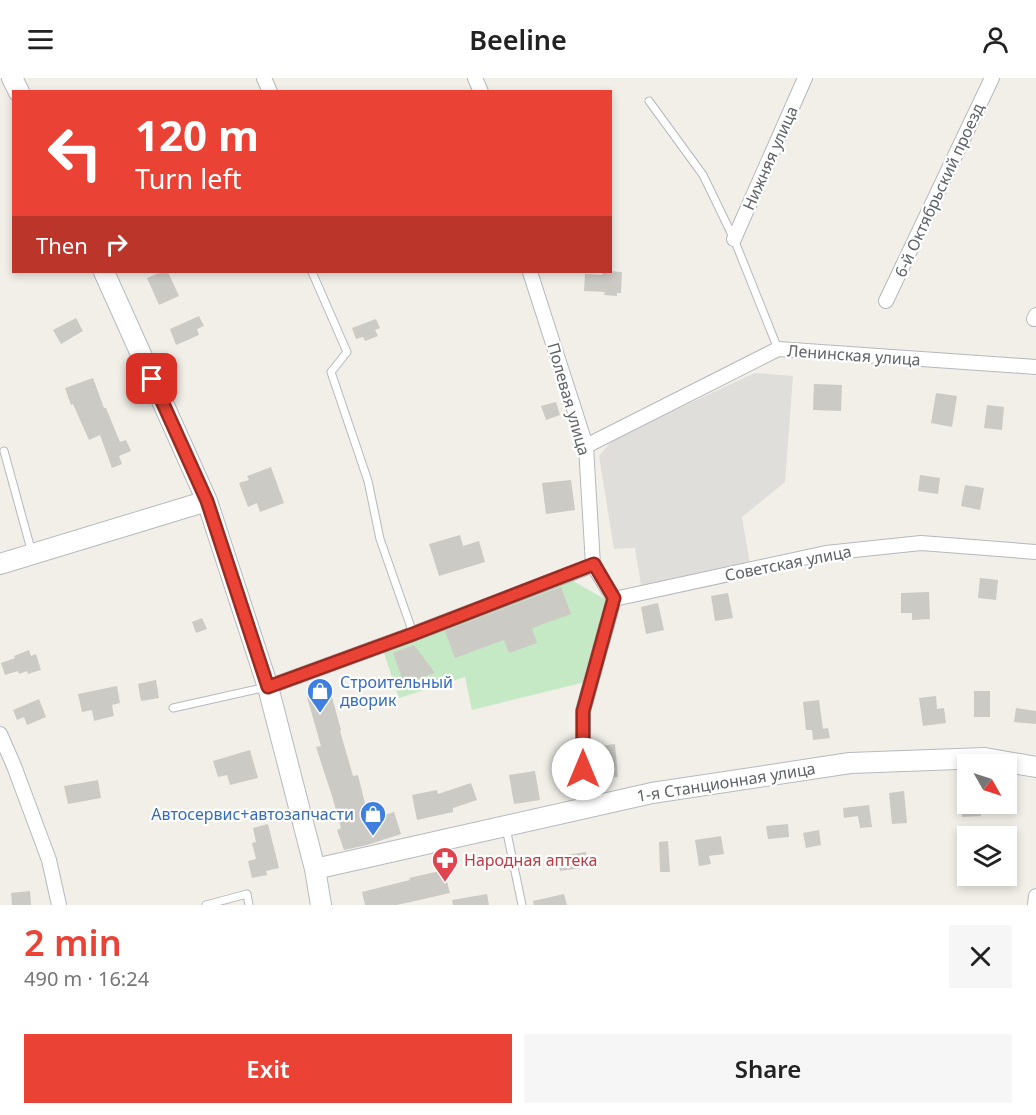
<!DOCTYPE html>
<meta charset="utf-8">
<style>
:root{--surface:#fff;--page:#f6f6f6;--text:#222;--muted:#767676;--accent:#ea4335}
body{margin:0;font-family:"Noto Sans",sans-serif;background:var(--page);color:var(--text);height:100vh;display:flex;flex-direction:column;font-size:22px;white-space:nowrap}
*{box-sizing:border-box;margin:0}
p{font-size:20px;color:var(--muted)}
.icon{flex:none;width:33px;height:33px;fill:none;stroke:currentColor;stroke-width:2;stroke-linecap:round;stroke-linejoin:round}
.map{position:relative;height:827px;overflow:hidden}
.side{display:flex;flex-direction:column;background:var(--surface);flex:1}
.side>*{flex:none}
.guide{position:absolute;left:12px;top:12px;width:600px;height:183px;border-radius:0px;box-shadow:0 3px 9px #0003;background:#ea4335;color:#fff;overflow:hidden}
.needle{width:39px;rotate:129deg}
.fabs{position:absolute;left:957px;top:676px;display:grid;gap:12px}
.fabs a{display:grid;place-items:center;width:60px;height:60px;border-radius:0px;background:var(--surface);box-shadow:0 3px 9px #0003;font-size:30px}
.pin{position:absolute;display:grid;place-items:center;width:51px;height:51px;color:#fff;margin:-26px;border-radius:12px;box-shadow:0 3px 9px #0006}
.me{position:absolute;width:66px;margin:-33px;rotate:0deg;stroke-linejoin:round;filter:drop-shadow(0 0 4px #0008)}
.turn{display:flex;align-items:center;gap:21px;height:126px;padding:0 24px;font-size:27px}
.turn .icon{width:78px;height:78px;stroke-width:2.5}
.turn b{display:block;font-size:42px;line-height:51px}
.then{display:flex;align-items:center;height:57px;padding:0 24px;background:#0003;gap:12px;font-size:22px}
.round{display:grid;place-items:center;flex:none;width:63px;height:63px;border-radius:0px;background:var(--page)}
.headline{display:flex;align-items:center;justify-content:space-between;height:102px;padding:0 24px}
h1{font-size:36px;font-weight:600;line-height:45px;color:var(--accent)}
.button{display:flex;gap:12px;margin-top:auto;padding:12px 24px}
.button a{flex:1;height:69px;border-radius:0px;background:var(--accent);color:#fff;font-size:24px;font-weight:600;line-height:69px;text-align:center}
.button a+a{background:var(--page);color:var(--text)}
header{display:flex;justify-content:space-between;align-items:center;height:78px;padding:0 24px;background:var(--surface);font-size:27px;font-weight:600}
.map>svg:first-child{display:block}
.industrial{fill:#e0deda}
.green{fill:#c5e8c5}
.building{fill:#cccac5}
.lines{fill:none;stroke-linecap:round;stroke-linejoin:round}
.lane-casing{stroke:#b5b8bc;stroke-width:9}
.street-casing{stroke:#b5b8bc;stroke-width:16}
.secondary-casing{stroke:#b6babf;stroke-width:22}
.lane{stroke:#fff;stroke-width:7}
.street{stroke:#fff;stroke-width:14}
.secondary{stroke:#fff;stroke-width:20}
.route-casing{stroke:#982c22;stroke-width:15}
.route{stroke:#ea4335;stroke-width:10}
.labels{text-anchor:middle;stroke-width:4.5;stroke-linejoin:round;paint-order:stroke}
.street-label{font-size:16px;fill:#5f6368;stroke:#fff}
.shop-label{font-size:16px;fill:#366cbe;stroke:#fff;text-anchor:start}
.health-label{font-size:16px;fill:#be3a42;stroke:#fff;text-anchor:start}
</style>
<header><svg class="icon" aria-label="menu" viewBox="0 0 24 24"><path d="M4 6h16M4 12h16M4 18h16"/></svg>Beeline<svg class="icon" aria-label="person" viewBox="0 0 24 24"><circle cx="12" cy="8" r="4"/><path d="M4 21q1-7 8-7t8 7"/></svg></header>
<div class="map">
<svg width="1036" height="827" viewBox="0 0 1036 827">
<rect width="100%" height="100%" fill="#f1efe8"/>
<path class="industrial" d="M 755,295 L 793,298 L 785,404 L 742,439 L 750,486 L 641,507 L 635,470 L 614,471 L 599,378 L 614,360 Z"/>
<path class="green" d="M 568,500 L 608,523 L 585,604 L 472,632 L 465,599 L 399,620 L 383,572 Z"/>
<path class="building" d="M 610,193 L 622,194 L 621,215 L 617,215 L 617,218 L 604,217 L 605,214 L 584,213 L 585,196 L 602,197 L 603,194 Z
M 162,194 L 168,194 L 179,218 L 159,227 L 147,200 Z
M 199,238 L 204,248 L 197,251 L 199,257 L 176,267 L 170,251 Z
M 76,240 L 83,253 L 61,266 L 53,252 Z
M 376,241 L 380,250 L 375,252 L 378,258 L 365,263 L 363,259 L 356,261 L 352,250 Z
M 93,300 L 104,330 L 106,330 L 120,364 L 126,362 L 131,373 L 119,378 L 122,386 L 112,390 L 100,357 L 89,362 L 73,326 L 71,327 L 65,310 Z
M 814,306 L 842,307 L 841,333 L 813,332 Z
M 936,315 L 957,318 L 952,349 L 931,345 Z
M 556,324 L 560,337 L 546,342 L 541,328 Z
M 987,327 L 1004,329 L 1002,352 L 984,350 Z
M 271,389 L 284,425 L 260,434 L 257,425 L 248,429 L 239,405 L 249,402 L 247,398 Z
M 920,397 L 940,400 L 938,416 L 918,413 Z
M 571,402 L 575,432 L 546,436 L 542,405 Z
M 965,407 L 984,410 L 980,432 L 961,428 Z
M 460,457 L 463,468 L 479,463 L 485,484 L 439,498 L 429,466 Z
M 980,500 L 998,502 L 996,522 L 978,520 Z
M 561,509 L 571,536 L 532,550 L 537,565 L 509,575 L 504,562 L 455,580 L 445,553 Z
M 929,514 L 930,541 L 912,542 L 912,535 L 901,535 L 901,515 Z
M 728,515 L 733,540 L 715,543 L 711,518 Z
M 658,525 L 664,552 L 646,556 L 641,529 Z
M 202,540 L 207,551 L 196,555 L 192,544 Z
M 414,567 L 435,595 L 404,605 L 393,575 Z
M 29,572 L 31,578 L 36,576 L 41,592 L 28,596 L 27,593 L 19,596 L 18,593 L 5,597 L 1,585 L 15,580 L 14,578 Z
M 156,602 L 159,620 L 141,623 L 138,606 Z
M 117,608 L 120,625 L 112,627 L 114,638 L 94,643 L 92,632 L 82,634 L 78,616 Z
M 330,612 L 341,652 L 340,653 L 353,698 L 358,697 L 369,742 L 394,734 L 401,756 L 367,767 L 344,772 L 337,752 L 341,750 L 332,718 L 316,669 L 321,668 L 307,619 Z
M 974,613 L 990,613 L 990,639 L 974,639 Z
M 936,618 L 937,631 L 944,630 L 946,645 L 923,648 L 919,620 Z
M 39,621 L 46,639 L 27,647 L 24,639 L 17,642 L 13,632 Z
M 819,622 L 823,651 L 828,650 L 830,660 L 813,662 L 812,652 L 806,652 L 803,624 Z
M 1016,630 L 1036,633 L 1036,646 L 1014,644 Z
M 615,666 L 618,699 L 594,701 L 592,669 Z
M 250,672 L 258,700 L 230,707 L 227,697 L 218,699 L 213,683 Z
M 535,693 L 540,722 L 514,726 L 509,697 Z
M 98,702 L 101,720 L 68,726 L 64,708 Z
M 471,705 L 477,722 L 453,730 L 453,734 L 417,742 L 412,717 L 437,712 L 438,716 Z
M 904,713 L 907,745 L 892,746 L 889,715 Z
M 961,726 L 980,726 L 981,738 L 962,739 Z
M 869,727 L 872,749 L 860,750 L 858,738 L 844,740 L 843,730 Z
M 268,746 L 279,790 L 266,793 L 267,797 L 252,800 L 248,783 L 256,781 L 252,765 L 256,764 L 253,750 Z
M 788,746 L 789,759 L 768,761 L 766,748 Z
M 819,752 L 821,767 L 806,770 L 803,755 Z
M 721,758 L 724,776 L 709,778 L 711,786 L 699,788 L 695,762 Z
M 668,763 L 670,794 L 660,794 L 659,764 Z
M 586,774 L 588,789 L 560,793 L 558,778 Z
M 444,792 L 450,815 L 397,827 L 365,827 L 362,814 L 410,802 L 409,800 Z
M 30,813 L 31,827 L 12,827 L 11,815 Z
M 487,816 L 489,827 L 453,827 L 452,822 Z
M 564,816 L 567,827 L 534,827 L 533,823 Z"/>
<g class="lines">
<g class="lane-casing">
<path id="lane" d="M 649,23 L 703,97 L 734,161 L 778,271
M 312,194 L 347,274 L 331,294 L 368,403 L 380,461 L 414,558
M 4,373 L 32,475
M 173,630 L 267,609
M 506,750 L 522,827
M 206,827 L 247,816 L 249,827"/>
</g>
<g class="street-casing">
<path id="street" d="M 264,0 L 270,14
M 475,0 L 481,14
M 734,161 L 805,0
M 530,194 L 586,368 L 593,487 L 614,521 L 583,633 L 583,730
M 886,223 L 992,0
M 1034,241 L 1036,237
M 586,368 L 778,271 L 1036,289
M 614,521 L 826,475 L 921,465 L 1036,474
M 268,609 L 413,556 L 593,487
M 0,656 L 14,688 L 49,782 L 59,827
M 1035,827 L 1036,818"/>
</g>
<g class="secondary-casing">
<path id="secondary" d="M 12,0 L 19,14
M 104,194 L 207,423 L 268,609 L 315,791 L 321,827
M 0,486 L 207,423
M 315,791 L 652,715 L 850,685 L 985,680 L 1036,689"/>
</g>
<use href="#lane" class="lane"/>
<use href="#street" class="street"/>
<use href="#secondary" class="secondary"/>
</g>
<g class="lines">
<g class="route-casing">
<path id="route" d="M 152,301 L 207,423 L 268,609 L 413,556 L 594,486 L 614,520 L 583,633 L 583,691"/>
</g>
<use href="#route" class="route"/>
</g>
<defs>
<g id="shop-pin" transform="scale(1.35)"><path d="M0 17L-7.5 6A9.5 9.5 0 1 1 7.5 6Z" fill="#3f7fe0" stroke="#fff"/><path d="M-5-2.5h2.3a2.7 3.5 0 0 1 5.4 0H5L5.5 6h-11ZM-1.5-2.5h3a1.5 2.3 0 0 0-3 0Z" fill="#fff"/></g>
<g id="pharmacy-pin" transform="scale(1.35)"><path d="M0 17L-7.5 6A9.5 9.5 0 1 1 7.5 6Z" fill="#e0444e" stroke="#fff"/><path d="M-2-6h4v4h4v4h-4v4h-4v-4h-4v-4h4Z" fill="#fff"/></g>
</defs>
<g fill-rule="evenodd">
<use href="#shop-pin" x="320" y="613"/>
<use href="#shop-pin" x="373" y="736"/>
<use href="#pharmacy-pin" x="445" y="782"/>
</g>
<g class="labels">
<g class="street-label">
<text transform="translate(770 80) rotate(-66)" y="6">Нижняя улица</text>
<text transform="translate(939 112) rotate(-65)" y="6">6-й Октябрьский проезд</text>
<text transform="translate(854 277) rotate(4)" y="6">Ленинская улица</text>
<text transform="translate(569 321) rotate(74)" y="6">Полевая улица</text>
<text transform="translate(788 485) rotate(-11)" y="6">Советская улица</text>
<text transform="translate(726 704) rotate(-9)" y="6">1-я Станционная улица</text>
</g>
<g class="shop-label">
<text x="340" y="610">Строительный<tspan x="340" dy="18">дворик</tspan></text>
<text x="354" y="742" text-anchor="end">Автосервис+автозапчасти</text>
</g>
<g class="health-label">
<text x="464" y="788">Народная аптека</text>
</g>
</g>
</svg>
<div class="fabs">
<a><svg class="needle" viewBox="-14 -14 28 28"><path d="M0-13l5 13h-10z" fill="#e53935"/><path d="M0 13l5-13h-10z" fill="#767676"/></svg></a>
<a><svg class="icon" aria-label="layers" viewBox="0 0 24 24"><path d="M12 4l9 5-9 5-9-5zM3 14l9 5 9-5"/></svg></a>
</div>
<div class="pin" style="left:152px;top:301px;background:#d93025"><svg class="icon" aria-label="arrive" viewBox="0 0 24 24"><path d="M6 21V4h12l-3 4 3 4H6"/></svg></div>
<svg class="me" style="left:583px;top:691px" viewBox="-20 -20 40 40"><circle r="19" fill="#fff"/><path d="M0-13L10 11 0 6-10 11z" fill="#ea4335"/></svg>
<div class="guide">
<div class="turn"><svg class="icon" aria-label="left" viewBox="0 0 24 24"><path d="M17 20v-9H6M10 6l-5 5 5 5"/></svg><div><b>120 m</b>Turn left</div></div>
<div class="then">Then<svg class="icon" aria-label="right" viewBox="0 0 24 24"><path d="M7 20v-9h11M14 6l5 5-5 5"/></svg></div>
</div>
</div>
<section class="side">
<div class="headline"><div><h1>2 min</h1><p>490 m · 16:24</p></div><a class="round"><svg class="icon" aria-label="close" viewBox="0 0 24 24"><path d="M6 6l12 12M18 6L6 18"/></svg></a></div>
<div class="button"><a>Exit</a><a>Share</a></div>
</section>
